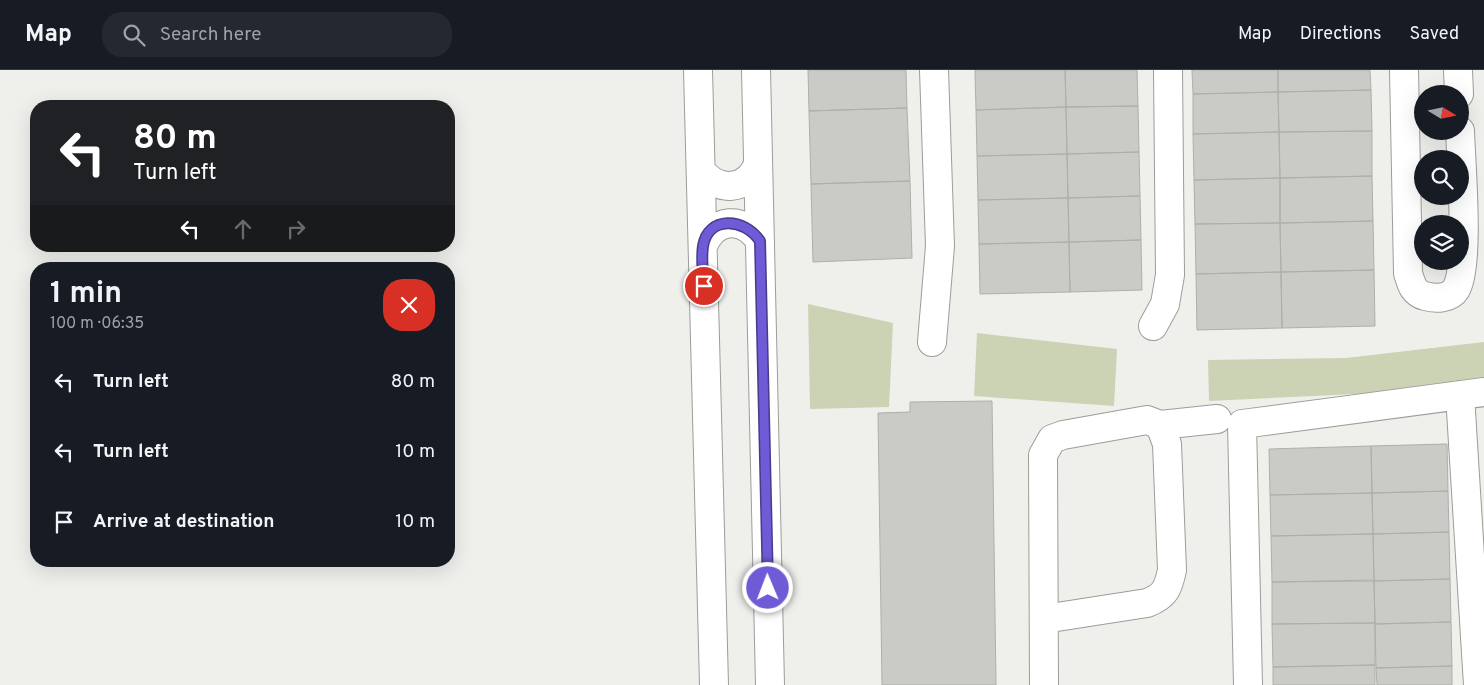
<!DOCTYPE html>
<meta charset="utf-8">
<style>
:root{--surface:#171b24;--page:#242831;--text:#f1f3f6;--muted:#9ea1a6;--line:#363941}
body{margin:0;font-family:Overpass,sans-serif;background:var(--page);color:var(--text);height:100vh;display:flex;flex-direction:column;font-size:19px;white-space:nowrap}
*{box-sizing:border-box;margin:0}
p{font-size:16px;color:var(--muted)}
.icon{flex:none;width:28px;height:28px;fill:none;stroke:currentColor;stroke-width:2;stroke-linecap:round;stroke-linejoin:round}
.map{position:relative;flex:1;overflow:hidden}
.side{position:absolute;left:30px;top:192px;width:425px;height:305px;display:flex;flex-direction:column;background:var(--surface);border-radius:20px;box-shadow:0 5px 20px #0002}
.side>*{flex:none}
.guide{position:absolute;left:30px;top:30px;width:425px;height:152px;border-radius:20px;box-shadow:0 5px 20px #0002;background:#202124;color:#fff;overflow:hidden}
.needle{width:32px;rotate:100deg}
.tools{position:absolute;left:1414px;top:15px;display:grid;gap:10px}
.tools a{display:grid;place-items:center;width:55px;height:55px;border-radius:50%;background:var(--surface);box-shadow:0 5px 20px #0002;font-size:25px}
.pin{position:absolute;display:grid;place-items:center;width:42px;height:42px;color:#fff;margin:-21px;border:2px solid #fff;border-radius:50%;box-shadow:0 1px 5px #0007}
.me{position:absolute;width:55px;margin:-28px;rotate:359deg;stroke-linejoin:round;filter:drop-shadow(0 0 4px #0008)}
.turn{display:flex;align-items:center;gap:18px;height:105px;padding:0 20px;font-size:22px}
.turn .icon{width:65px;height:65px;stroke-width:2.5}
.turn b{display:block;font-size:35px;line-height:42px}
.lanes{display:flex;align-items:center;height:48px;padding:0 20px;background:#0003;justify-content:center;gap:25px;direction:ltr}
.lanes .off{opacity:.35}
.round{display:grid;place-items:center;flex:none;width:52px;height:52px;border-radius:20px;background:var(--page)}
.head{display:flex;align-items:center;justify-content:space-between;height:85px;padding:0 20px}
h1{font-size:30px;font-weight:700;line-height:38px}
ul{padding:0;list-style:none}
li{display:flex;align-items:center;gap:15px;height:70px;padding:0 20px}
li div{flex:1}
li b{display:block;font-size:19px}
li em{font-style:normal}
header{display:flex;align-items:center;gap:30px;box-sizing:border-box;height:70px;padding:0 25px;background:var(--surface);border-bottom:1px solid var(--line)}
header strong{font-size:24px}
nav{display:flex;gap:28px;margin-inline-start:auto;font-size:18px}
.search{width:350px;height:45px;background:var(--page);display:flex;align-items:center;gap:12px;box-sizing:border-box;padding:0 18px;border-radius:20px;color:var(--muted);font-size:19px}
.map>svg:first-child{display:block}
.green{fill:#ccd2b4}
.building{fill:#cacbc7;stroke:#aeafab}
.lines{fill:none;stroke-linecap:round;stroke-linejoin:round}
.minor-casing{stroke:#9c9d99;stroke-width:30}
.tertiary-casing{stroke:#9c9d99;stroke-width:30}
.minor{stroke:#fff;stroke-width:28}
.tertiary{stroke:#fff;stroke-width:28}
.route-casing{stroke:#483b8a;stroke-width:12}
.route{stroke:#6e5bd5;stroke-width:9}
</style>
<header>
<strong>Map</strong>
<div class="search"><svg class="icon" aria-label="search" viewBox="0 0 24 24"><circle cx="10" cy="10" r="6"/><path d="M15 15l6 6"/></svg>Search here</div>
<nav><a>Map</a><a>Directions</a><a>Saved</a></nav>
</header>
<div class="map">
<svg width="1484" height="615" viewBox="0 0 1484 615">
<rect width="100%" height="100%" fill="#eff0ec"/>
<path class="green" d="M 808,234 L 893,253 L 889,337 L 810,339 Z
M 977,263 L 1117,279 L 1114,336 L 974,326 Z
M 1484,272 L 1484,318 L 1209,331 L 1208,290 L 1346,288 Z"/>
<path class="building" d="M 808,0 L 906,0 L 907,38 L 809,41 Z
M 975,0 L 1065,0 L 1066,37 L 976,40 Z
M 1065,0 L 1137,0 L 1138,36 L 1066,37 Z
M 1192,0 L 1278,0 L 1278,22 L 1193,24 Z
M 1278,0 L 1370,0 L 1371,20 L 1278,22 Z
M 1371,20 L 1372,61 L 1279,62 L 1278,22 Z
M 1278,22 L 1279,62 L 1193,64 L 1193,24 Z
M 1138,36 L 1139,82 L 1067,84 L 1066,37 Z
M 1066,37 L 1067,84 L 977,86 L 976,40 Z
M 907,38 L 910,111 L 811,114 L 809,41 Z
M 1372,61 L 1372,106 L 1280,108 L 1279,62 Z
M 1279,62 L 1280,108 L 1194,110 L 1193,64 Z
M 1139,82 L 1140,126 L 1068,128 L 1067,84 Z
M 1067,84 L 1068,128 L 978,130 L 977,86 Z
M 1372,106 L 1373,151 L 1280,153 L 1280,108 Z
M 1280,108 L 1280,153 L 1195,154 L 1194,110 Z
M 910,111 L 912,188 L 813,192 L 811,114 Z
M 1140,126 L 1141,170 L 1069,172 L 1068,128 Z
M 1068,128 L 1069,172 L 979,174 L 978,130 Z
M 1373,151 L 1374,200 L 1281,202 L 1280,153 Z
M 1280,153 L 1281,202 L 1196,204 L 1195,154 Z
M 1141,170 L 1142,220 L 1070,222 L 1069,172 Z
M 1069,172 L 1070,222 L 980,224 L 979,174 Z
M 1374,200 L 1375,256 L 1282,258 L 1281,202 Z
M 1281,202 L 1282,258 L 1197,260 L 1196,204 Z
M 992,331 L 996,615 L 882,615 L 878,343 L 910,342 L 910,332 Z
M 1447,374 L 1448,421 L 1372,423 L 1371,376 Z
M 1371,376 L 1372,423 L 1270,425 L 1269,379 Z
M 1448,421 L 1449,462 L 1373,464 L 1372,423 Z
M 1372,423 L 1373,464 L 1271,466 L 1270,425 Z
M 1449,462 L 1450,509 L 1374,511 L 1373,464 Z
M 1373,464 L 1374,510 L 1272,512 L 1271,466 Z
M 1450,509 L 1451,552 L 1375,554 L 1374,511 Z
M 1374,511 L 1375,553 L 1272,554 L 1272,512 Z
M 1451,552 L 1452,596 L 1376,598 L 1375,554 Z
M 1375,553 L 1375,595 L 1273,597 L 1272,554 Z
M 1375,595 L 1375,615 L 1273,615 L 1273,597 Z
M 1452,596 L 1452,615 L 1377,615 L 1376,598 Z"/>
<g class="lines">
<g class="minor-casing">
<path id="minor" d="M 1404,0 L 1408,203 C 1411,213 1413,223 1425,226 C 1435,229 1450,229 1456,219 C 1470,195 1461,93 1460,61
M 1458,0 L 1459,24
M 1153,256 L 1165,234 L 1170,205 L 1168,0
M 932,272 L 940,176 L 934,0
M 1460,325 L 1478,615
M 1160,355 L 1217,349
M 1044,615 L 1043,385 L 1052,369 L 1063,365 L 1147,350 L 1160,355 L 1167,374 L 1172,500 C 1168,519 1165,526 1147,533 L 1044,549
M 1248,615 L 1242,354 L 1484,322"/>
</g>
<g class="tertiary-casing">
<path id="tertiary" d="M 698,0 L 714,615
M 756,0 L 770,615
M 701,100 C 717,123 748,121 758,94
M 703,176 C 714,148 743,145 760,171"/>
</g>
<use href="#minor" class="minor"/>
<use href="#tertiary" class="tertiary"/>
</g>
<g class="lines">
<g class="route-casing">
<path id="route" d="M 704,216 C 703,204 701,189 703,176 C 708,146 744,147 760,171 L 768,518"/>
</g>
<use href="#route" class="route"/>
</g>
</svg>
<div class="tools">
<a><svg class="needle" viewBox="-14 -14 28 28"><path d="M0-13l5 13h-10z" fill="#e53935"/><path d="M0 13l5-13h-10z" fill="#9ea1a6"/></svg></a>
<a><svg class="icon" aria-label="search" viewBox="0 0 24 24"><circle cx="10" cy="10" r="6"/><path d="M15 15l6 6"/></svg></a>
<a><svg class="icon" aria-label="layers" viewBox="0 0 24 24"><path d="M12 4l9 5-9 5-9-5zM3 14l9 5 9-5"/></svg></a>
</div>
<div class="pin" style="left:704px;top:216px;background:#d93025"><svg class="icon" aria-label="arrive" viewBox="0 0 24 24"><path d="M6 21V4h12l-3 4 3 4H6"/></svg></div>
<svg class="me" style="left:768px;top:518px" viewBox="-20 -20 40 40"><circle r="17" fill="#6e5bd5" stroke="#fff" stroke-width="3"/><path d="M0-11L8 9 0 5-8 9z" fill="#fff"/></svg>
<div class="guide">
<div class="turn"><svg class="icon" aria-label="left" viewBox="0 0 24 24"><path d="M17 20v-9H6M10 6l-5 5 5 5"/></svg><div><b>80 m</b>Turn left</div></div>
<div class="lanes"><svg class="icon" aria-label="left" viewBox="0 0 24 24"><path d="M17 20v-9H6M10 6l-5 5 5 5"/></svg><svg class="icon off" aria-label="ahead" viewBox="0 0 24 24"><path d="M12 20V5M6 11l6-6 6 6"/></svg><svg class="icon off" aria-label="right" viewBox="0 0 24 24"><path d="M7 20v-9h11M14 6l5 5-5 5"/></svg></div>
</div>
<section class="side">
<div class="head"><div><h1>1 min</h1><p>100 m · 06:35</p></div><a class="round" style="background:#d93025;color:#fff"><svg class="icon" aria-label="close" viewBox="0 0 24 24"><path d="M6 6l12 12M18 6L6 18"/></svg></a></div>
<ul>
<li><svg class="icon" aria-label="left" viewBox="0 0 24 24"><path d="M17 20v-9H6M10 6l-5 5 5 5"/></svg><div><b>Turn left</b></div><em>80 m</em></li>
<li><svg class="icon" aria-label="left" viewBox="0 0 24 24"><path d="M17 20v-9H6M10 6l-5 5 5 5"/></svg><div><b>Turn left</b></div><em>10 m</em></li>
<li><svg class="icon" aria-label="arrive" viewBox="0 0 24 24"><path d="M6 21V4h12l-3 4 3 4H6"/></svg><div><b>Arrive at destination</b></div><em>10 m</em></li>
</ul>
</section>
</div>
